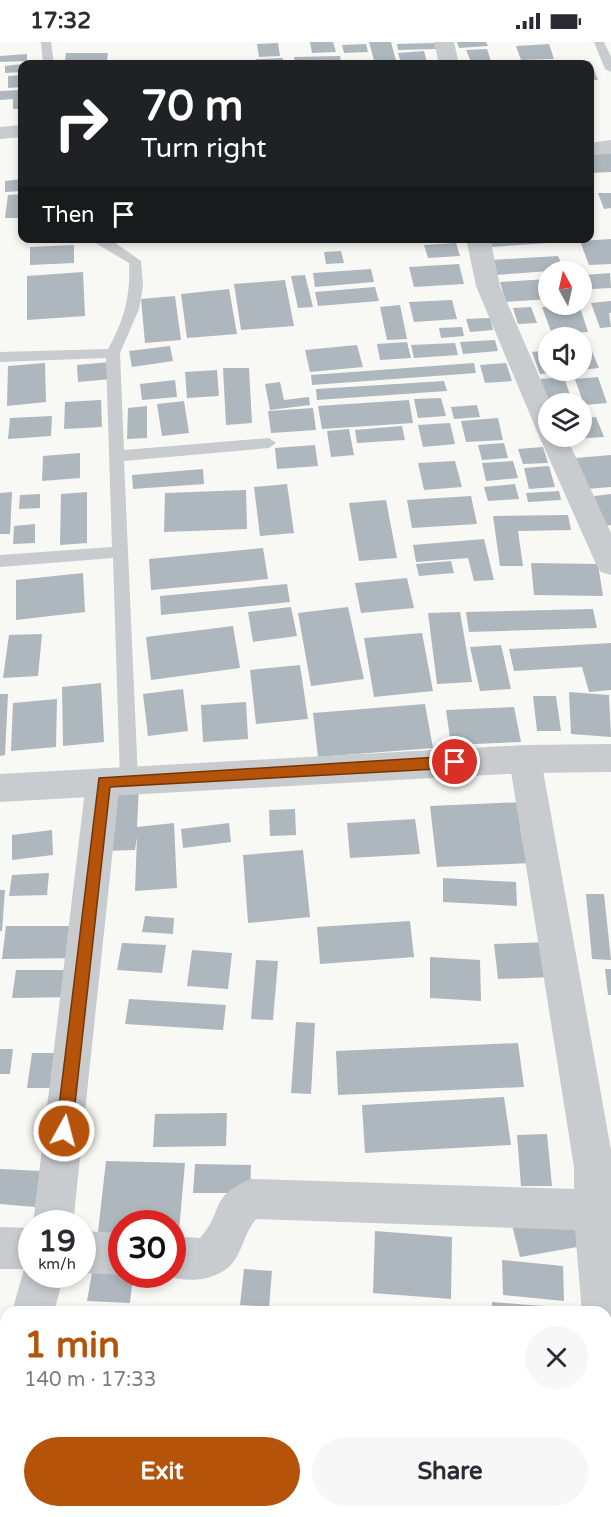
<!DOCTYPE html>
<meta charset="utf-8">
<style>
:root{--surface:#fff;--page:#f7f7f7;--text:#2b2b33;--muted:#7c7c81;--accent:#b45309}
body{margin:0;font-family:"Varela Round",sans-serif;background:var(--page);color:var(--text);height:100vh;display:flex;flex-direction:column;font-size:22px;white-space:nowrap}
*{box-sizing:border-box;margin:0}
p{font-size:20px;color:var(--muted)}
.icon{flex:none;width:33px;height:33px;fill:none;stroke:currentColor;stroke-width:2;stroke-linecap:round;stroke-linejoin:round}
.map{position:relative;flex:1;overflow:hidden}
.panel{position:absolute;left:0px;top:1264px;width:612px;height:212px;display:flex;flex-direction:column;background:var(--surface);border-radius:18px 18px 0 0;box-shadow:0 3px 9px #0003}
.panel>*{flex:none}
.top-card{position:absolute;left:18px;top:18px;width:576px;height:183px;border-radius:12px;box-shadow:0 3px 9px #0003;background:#202124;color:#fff;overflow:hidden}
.needle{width:39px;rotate:352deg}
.controls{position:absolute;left:538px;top:219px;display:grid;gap:12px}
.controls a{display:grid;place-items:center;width:54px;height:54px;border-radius:50%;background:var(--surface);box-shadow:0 3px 9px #0003;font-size:30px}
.speed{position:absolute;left:18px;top:1168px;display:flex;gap:12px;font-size:30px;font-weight:700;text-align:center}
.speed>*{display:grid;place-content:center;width:78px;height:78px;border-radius:50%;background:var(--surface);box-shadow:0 3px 9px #0003;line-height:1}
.speed small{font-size:15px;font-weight:400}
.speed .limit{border:9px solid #d22;background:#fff;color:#111}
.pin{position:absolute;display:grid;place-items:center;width:51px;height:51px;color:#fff;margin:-26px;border:3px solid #fff;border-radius:50%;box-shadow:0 2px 6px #0007}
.me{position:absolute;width:66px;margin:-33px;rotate:7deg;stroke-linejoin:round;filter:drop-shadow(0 0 4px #0008)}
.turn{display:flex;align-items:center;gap:21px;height:126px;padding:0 24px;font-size:27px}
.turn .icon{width:78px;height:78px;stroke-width:2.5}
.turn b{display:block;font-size:42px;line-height:51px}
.then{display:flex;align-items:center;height:57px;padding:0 24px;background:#0003;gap:12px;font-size:22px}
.round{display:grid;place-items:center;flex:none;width:63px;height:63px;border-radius:32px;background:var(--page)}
.summary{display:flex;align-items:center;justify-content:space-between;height:102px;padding:0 24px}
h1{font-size:36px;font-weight:800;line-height:45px;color:var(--accent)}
.primary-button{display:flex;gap:12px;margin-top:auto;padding:12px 24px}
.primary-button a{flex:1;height:69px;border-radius:36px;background:var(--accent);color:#fff;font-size:24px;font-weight:800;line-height:69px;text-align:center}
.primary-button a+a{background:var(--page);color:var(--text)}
.status{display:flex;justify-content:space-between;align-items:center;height:42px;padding:0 30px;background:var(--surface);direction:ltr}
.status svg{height:16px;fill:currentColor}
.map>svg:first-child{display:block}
.building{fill:#aeb7bd}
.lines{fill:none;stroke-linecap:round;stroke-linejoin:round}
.service{fill:#c8cccf;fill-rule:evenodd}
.minor{fill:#c8cccf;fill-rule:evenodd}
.tertiary{fill:#c8cccf;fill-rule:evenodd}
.route{fill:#b45309;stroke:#753606;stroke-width:1.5}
</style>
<div class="status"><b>17:32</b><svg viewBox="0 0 49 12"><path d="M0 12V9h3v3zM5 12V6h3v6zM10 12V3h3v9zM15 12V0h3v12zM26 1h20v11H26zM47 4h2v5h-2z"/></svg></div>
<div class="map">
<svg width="611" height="1475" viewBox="0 0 611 1475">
<rect width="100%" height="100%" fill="#f8f8f5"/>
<path class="building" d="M 310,0 L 333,0 L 336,10 L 312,11 Z
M 369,0 L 391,0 L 397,22 L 375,22 Z
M 457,0 L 486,0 L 488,4 L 459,6 Z
M 278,1 L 280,14 L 259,15 L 257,2 Z
M 434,1 L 436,7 L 398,8 L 397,2 Z
M 366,2 L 368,10 L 344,11 L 342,3 Z
M 549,2 L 554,17 L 521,18 L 516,4 Z
M 487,7 L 492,22 L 472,22 L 466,8 Z
M 424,9 L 427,20 L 401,21 L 398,11 Z
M 66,11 L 108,11 L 107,19 L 65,19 Z
M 27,12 L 27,19 L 0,20 L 0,14 Z
M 340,14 L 341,20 L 295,21 L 294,15 Z
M 283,16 L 283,22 L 256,22 L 256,17 Z
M 590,19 L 598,38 L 590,38 L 590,22 L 565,22 Z
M 22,22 L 22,30 L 5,31 L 5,24 Z
M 22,33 L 22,45 L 8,46 L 8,34 Z
M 22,48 L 22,67 L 13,67 L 13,57 L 0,58 L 0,49 Z
M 611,108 L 611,130 L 590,131 L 590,109 Z
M 22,137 L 22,149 L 5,150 L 5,139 Z
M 598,151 L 611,151 L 611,166 L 604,167 Z
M 22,152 L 22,176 L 5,176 L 8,153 Z
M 490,196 L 561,196 L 562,200 L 492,205 Z
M 611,197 L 611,222 L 589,223 L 580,199 Z
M 456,201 L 460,214 L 428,216 L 424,203 Z
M 74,203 L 74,221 L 30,223 L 30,205 Z
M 341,209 L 344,221 L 326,222 L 324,210 Z
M 558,214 L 564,228 L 495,233 L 491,218 Z
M 459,222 L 464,242 L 414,245 L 409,225 Z
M 371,227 L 374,240 L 315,245 L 313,231 Z
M 83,230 L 85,274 L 27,278 L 27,234 Z
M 610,231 L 611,246 L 591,247 L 585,233 Z
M 305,233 L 313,265 L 298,266 L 291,234 Z
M 549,237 L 549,257 L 506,260 L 500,240 Z
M 285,238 L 294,284 L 241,288 L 234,242 Z
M 375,245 L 379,259 L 318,264 L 315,250 Z
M 229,247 L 237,292 L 187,296 L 181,252 Z
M 175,254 L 181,298 L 145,301 L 141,257 Z
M 452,258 L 457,277 L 414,280 L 409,260 Z
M 611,259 L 611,271 L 609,271 L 611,285 L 600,286 L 591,261 Z
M 579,262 L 588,290 L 552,292 L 542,265 Z
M 400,263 L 407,297 L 387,298 L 380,265 Z
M 531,265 L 537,281 L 518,282 L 513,266 Z
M 490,276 L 493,288 L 470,290 L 466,277 Z
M 462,285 L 464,294 L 441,296 L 439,286 Z
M 495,298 L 498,309 L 463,312 L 460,300 Z
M 407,300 L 411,316 L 380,318 L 377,302 Z
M 455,301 L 458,313 L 414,316 L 411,303 Z
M 357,303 L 363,325 L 310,330 L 305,308 Z
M 170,304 L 173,319 L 132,325 L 129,309 Z
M 582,305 L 590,305 L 599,326 L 582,328 Z
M 549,308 L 549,328 L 558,330 L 540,332 L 532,310 Z
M 110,320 L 112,337 L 78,340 L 77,323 Z
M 45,321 L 46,360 L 7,364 L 8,324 Z
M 474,321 L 476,331 L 312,343 L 311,333 Z
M 506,321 L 512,339 L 485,341 L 480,323 Z
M 223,326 L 249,326 L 252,381 L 226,383 Z
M 217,328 L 219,354 L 187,356 L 185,330 Z
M 564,335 L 573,362 L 548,362 L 540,337 Z
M 598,335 L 607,361 L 584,363 L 575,337 Z
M 175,338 L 177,355 L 142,358 L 140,342 Z
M 444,339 L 447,349 L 317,358 L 316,347 Z
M 280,340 L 284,358 L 309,355 L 310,363 L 270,368 L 265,342 Z
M 441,356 L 446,374 L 418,376 L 414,357 Z
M 101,358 L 102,385 L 64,387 L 65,360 Z
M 409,358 L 413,381 L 322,387 L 318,364 Z
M 184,359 L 189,391 L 162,394 L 157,362 Z
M 477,363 L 480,375 L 454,377 L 451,365 Z
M 147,364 L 147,396 L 127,397 L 128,366 Z
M 313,366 L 316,388 L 271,391 L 268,369 Z
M 52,374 L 51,394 L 8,397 L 10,376 Z
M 596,375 L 604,395 L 585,396 L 582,376 Z
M 498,376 L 503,398 L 466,400 L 461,379 Z
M 450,381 L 455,402 L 423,405 L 418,383 Z
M 402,384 L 405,398 L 357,401 L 355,388 Z
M 349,387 L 354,413 L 331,415 L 327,389 Z
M 504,401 L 508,416 L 482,418 L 478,403 Z
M 315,403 L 318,424 L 277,427 L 275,406 Z
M 543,405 L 548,421 L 523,422 L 518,407 Z
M 80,411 L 80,436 L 42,439 L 43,414 Z
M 611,413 L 611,445 L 586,447 L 576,416 Z
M 455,419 L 462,445 L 424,448 L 418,421 Z
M 513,419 L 518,436 L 486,439 L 482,421 Z
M 549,424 L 555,445 L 529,447 L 524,426 Z
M 203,427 L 204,442 L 133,447 L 132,433 Z
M 287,442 L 294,491 L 260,494 L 254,445 Z
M 515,442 L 519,457 L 488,459 L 484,445 Z
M 246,448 L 247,487 L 164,490 L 165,451 Z
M 559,449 L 561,458 L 528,460 L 526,451 Z
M 12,450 L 10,492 L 0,492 L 0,451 Z
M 87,450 L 87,501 L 60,503 L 61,452 Z
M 40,452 L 40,466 L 19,467 L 20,453 Z
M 611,452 L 611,483 L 606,484 L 594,454 Z
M 471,454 L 477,482 L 412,486 L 407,458 Z
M 386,458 L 397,516 L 359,519 L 349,461 Z
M 568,473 L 571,488 L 518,489 L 523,524 L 500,524 L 493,474 Z
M 35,482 L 35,501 L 13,502 L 14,484 Z
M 484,497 L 494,538 L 474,539 L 468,516 L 416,520 L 413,503 Z
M 263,506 L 268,537 L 151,548 L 149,517 Z
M 451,519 L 454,531 L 419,534 L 416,522 Z
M 531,521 L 598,522 L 603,554 L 534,553 Z
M 83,531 L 85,570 L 16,578 L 16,538 Z
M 407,536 L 414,566 L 361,571 L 355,541 Z
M 287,542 L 290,560 L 161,573 L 160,554 Z
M 291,565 L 297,594 L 253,600 L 248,570 Z
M 348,565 L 364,637 L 311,644 L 298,571 Z
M 593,567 L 597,586 L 469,590 L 466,570 Z
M 460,570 L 472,640 L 437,642 L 428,571 Z
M 233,584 L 240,626 L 151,638 L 146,595 Z
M 422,591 L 433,649 L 374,655 L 364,596 Z
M 42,592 L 38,634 L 3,636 L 9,593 Z
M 611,601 L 611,648 L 589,650 L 582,625 L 514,629 L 509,607 Z
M 501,603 L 511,647 L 480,649 L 470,605 Z
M 300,623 L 308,677 L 256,682 L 250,628 Z
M 101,641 L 104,700 L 63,704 L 62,645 Z
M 183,647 L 188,689 L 148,694 L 143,652 Z
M 569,650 L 609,653 L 611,695 L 571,692 Z
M 0,652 L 8,652 L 5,713 L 0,714 Z
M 533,654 L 556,654 L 561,689 L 537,689 Z
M 57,657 L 56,705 L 11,709 L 13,661 Z
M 246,660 L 248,697 L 203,700 L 201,663 Z
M 425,662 L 433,706 L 318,715 L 313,671 Z
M 514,665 L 521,700 L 451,703 L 446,668 Z
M 139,744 L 137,785 L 174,781 L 177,846 L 135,849 L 137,795 L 135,808 L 102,809 L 108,745 Z
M 523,760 L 533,821 L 437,825 L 430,764 Z
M 295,767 L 296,793 L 270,794 L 269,768 Z
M 415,777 L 420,812 L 350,816 L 347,781 Z
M 229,781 L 231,800 L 183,806 L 181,787 Z
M 52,788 L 53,813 L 12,818 L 12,793 Z
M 303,808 L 310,875 L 248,881 L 243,813 Z
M 49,831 L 47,853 L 9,854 L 12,833 Z
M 443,836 L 516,840 L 517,864 L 443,860 Z
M 0,848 L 5,848 L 2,889 L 0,889 Z
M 586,852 L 604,852 L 611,918 L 592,917 Z
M 145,874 L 174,876 L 173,892 L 142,890 Z
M 410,879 L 414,915 L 320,922 L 317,885 Z
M 6,884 L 85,884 L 81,916 L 2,917 Z
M 549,900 L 554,935 L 498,937 L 494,902 Z
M 122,901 L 166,903 L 162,931 L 117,928 Z
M 192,908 L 232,911 L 228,947 L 187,944 Z
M 430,915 L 480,918 L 481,959 L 430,956 Z
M 256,918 L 278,919 L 273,978 L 251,977 Z
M 605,927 L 611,927 L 611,953 L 608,953 Z
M 16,928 L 78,928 L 75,955 L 12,956 Z
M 129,957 L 226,963 L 223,988 L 125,982 Z
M 296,980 L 315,981 L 311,1052 L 291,1051 Z
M 518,1001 L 524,1045 L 338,1053 L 336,1009 Z
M 0,1007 L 13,1007 L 10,1032 L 0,1032 Z
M 32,1011 L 68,1011 L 64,1046 L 27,1046 Z
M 504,1055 L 511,1103 L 365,1111 L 362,1063 Z
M 227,1071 L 226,1104 L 153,1105 L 155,1072 Z
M 547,1092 L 552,1144 L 521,1144 L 517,1093 Z
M 106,1119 L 185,1121 L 178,1200 L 172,1200 L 172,1182 L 122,1182 L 122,1199 L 97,1199 Z
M 195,1122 L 251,1123 L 250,1151 L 193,1151 Z
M 0,1127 L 42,1129 L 35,1165 L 0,1162 Z
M 574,1168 L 583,1204 L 520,1215 L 511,1179 Z
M 375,1189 L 452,1195 L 451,1257 L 373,1251 Z
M 502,1218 L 563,1224 L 564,1259 L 503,1253 Z
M 93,1225 L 122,1226 L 122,1233 L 133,1233 L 130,1261 L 87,1259 Z
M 244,1227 L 272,1229 L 269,1265 L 240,1263 Z
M 492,1260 L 580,1267 L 580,1270 L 492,1270 Z
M 198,1470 L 238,1470 L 239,1475 L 199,1475 Z
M 386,1470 L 492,1470 L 492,1475 L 387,1475 Z
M 549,1470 L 585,1470 L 585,1475 L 566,1475 Z"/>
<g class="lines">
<path class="service" d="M 41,0 L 51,0 L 54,22 L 43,22 Z
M 594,0 L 604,0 L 611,15 L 611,30 L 605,27 Z
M 87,196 L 111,198 L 141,219 L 143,244 L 139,267 L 120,311 L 124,408 L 269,396 L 276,401 L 269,406 L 124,419 L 138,737 L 135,742 L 129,745 L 123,742 L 120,737 L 113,516 L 0,525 L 0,513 L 112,505 L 106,316 L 0,320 L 0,310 L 108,307 C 124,279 131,252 129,221 Z"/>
<path class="minor" d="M 434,0 L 454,0 L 459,22 L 439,22 Z
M 22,83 L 22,95 L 0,97 L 0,85 Z
M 611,98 L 611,112 L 590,113 L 590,101 Z
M 466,196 L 490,196 L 500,244 L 551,362 L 549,362 L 549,394 L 566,394 L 611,491 L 611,533 L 601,530 L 596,522 L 539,394 L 476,244 Z
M 525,703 L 537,707 L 541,717 L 611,1108 L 611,1381 L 606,1379 L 606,1270 L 582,1270 L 575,1188 L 256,1177 C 245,1190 243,1206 234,1219 C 220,1239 186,1242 165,1233 L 172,1233 L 172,1194 L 200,1196 C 225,1168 208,1155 251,1137 L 574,1147 L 574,1125 L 509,717 L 513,707 Z
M 103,726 L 115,730 L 120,740 L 73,1182 L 33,1182 L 86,740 L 91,730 Z
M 0,1185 L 32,1186 L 32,1233 L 64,1233 L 54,1270 L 12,1270 L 24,1227 L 0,1227 Z
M 82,1189 L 122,1191 L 122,1233 L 82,1231 Z
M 6,1363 L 6,1432 L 0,1435 L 0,1365 Z"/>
<path class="tertiary" d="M 611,702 L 611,730 L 525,731 L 0,760 L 0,732 L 525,703 Z"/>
</g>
<path class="route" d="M 455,714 L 460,716 L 462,720 L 460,724 L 455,726 L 110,745 L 72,1089 L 69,1095 L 64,1097 L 58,1095 L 56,1089 L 99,736 Z"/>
</svg>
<div class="controls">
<a><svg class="needle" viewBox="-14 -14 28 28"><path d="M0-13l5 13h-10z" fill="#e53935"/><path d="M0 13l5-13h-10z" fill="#7c7c81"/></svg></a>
<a><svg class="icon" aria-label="sound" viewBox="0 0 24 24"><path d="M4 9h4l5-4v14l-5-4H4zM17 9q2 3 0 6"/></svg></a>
<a><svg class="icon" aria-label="layers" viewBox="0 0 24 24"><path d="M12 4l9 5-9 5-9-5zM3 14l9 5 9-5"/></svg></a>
</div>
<div class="speed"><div>19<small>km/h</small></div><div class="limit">30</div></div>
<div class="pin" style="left:455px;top:720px;background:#d93025"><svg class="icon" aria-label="arrive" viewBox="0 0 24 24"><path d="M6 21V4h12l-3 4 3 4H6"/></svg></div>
<svg class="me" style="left:64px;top:1089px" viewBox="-20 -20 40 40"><circle r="17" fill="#b45309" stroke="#fff" stroke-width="3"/><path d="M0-11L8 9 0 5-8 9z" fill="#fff"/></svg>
<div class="top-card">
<div class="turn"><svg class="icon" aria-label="right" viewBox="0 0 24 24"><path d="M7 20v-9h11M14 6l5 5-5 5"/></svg><div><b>70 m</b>Turn right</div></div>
<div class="then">Then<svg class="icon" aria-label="arrive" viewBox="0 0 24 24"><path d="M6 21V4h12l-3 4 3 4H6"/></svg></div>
</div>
<section class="panel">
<div class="summary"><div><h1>1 min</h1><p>140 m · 17:33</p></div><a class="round"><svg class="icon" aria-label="close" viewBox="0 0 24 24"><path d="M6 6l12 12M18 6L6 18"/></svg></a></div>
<div class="primary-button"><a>Exit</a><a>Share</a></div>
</section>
</div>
